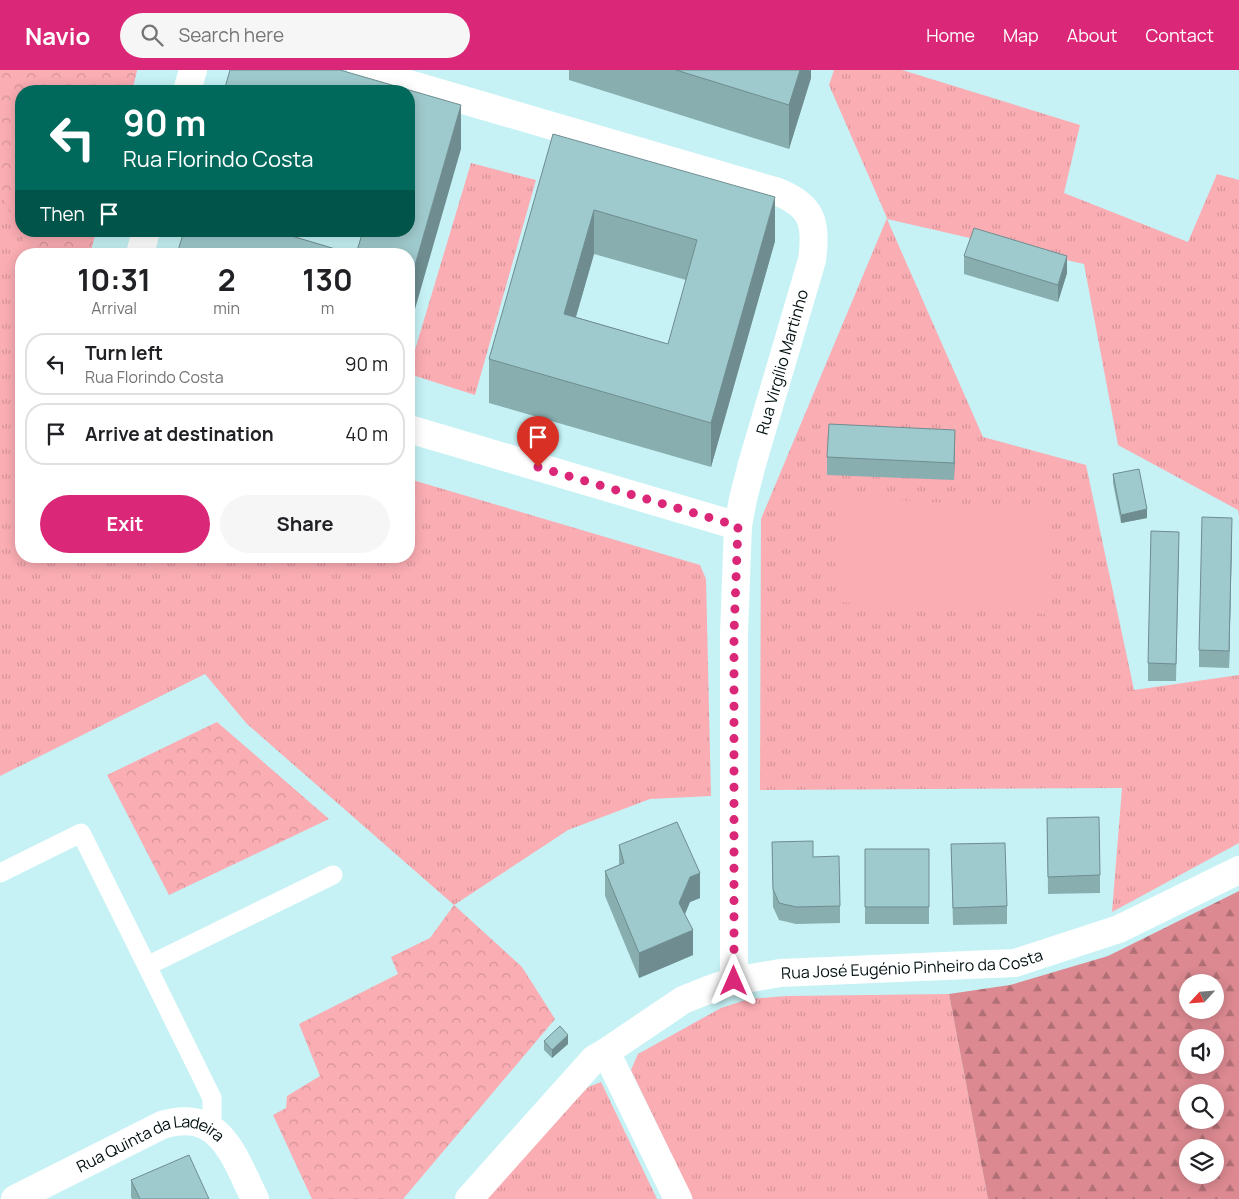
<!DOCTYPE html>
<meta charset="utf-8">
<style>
:root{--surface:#fff;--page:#f6f6f6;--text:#202124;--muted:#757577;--line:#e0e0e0;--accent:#db2777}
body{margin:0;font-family:Manrope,sans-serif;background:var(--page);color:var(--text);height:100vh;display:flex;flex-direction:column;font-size:19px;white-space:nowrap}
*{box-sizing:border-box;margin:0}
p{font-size:16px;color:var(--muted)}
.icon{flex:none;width:28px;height:28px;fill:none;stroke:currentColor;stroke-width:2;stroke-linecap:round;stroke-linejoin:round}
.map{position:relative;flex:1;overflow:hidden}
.details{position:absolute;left:15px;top:178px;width:400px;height:315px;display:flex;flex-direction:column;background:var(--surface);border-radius:20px;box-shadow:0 2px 12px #0003}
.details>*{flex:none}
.guide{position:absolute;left:15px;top:15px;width:400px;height:152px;border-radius:20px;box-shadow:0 2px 12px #0003;background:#00695c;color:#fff;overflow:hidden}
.needle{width:32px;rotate:244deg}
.fabs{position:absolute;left:1179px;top:904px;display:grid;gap:10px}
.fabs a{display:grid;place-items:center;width:45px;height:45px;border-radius:50%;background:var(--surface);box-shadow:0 2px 12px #0003;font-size:25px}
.pin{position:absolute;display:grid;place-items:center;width:42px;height:42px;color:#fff;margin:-51px -21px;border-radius:50% 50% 50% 0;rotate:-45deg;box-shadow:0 0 5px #0007}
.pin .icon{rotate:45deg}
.me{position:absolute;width:55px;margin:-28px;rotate:0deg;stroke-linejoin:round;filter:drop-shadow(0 0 4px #0008)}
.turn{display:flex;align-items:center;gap:18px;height:105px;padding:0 25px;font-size:22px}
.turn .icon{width:65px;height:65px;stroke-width:2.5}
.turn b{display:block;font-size:35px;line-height:42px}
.then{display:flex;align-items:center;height:48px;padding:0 25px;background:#0003;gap:10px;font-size:19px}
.eta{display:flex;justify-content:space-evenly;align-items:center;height:85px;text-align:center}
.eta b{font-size:30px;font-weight:700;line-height:35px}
.action{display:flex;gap:10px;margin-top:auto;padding:10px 25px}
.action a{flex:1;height:58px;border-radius:30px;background:var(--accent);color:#fff;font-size:20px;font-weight:700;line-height:58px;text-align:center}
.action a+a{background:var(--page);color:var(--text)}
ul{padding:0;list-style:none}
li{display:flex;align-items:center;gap:15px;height:62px;margin:0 10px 8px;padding:0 15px;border:2px solid var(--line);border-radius:20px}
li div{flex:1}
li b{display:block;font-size:19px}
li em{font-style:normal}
header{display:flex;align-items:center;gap:30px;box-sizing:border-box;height:70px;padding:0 25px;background:var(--accent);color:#fff}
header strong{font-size:24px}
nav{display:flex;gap:28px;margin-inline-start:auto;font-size:18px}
.search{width:350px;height:45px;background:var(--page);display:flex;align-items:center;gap:12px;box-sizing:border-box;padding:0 18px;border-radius:28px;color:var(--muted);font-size:19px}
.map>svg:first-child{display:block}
.grass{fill:url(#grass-tufts)}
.forest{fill:url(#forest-firs);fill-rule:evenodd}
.park{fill:url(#park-crowns)}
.pitch{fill:#faadb3}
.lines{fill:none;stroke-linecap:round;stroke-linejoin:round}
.lane{stroke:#fff;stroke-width:19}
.street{stroke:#fff;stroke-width:28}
.wall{fill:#89aeb0;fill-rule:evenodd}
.shaded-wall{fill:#6f8d90}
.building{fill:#9fcacd;stroke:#6f8d90;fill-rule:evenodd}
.route{stroke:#db2777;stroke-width:9;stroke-dasharray:0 16.2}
.labels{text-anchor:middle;stroke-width:4;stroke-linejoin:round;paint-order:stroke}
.street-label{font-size:16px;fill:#021011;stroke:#fff}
</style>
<header>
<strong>Navio</strong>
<div class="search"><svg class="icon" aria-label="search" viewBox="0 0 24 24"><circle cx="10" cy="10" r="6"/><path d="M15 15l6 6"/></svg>Search here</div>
<nav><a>Home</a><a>Map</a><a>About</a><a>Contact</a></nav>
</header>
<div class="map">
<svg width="1239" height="1129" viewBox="0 0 1239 1129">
<defs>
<pattern id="grass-tufts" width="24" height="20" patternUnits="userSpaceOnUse" patternTransform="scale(1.25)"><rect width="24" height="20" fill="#faadb3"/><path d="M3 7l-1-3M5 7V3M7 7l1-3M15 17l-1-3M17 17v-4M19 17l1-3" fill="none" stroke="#d59499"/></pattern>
<pattern id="forest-firs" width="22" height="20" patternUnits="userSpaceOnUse" patternTransform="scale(1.25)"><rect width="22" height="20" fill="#dc8991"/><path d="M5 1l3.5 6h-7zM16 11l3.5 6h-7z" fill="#b06f75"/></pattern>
<pattern id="park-crowns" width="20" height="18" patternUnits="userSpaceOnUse" patternTransform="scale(1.25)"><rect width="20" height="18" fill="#faadb3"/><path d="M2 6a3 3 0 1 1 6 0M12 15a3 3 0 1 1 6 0" fill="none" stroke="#d59499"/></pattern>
</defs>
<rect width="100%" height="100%" fill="#c6f2f5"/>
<path class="grass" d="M 0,0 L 137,0 L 132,21 L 21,21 L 21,161 L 96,161 L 90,184 L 21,184 L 21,486 L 409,486 L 409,409 L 700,495 L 706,509 L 711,726 L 650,729 L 568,760 L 454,835 L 247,654 L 205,604 L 0,706 Z
M 834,0 L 902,0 L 1080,55 L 1064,123 L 1188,172 L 1217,104 L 1239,110 L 1239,447 L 1238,440 L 1118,375 L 1084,194 L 887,149 L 983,367 L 1086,395 L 1134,620 L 1239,605 L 1239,773 L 1112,842 L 1122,718 L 760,720 L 761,449 L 887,148 L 829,15 Z
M 471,93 L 536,110 L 475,325 L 409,304 L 409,300 Z
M 949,924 L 988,1129 L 693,1129 L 631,1000 L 638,984 L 721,938 L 749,929 L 787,926 Z
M 601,1012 L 657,1129 L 483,1129 L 588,1017 Z"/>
<path class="forest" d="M 1239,821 L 1239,1129 L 988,1129 L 949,924 L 1010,915 L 1108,886 ZM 1188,912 L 1215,912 L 1215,940 L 1188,940 ZM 1188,968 L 1215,968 L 1215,995 L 1188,995 ZM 1188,1022 L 1215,1022 L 1215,1050 L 1188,1050 ZM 1188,1078 L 1215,1078 L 1215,1105 L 1188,1105 Z"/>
<path class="park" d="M 0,0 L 137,0 L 132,21 L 21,21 L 21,161 L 96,161 L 90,184 L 30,184 L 0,122 Z
M 217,652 L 329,749 L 169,825 L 107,705 Z
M 454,835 L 522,897 L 555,949 L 403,1129 L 312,1129 L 273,1045 L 286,1038 L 287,1026 L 320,1006 L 299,954 L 398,904 L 391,887 L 430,868 Z"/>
<path class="pitch" d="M 841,427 L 1052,439 L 1047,544 L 836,532 Z"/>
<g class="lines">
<path class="lane" d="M 0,803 L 81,763 L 147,896
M 212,1059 L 212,1028 L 147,896 L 333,805"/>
<g class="street">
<path d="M 361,0 L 778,122 C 813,136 817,154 812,190 L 752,394 L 743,429 L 738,456 L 734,563 L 734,911"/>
<path d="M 187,21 L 193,0"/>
<path d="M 140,184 L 146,161"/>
<path d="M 409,359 L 738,456"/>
<path d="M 606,982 L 678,1129"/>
<path id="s1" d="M 15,1129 L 162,1055 C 221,1037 234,1087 255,1129"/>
<path id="s2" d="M 469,1129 L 594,989 L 606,982 L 683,930 L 708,920 L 734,911 L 780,903 L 1015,893 L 1119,859 L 1239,800"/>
</g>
</g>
<path class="wall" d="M 569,0 L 811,0 L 811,8 L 789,79 L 569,10 Z
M 553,64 L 775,171 L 711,397 L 489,333 L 489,289 ZM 594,184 L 686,210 L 668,274 L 576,247 Z
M 964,186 L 1067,203 L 1058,232 L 964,204 Z
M 955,377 L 954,410 L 827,405 L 827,387 Z
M 1113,404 L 1147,448 L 1121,453 L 1113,413 Z
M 1232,465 L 1229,598 L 1199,597 L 1199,580 Z
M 1179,479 L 1176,611 L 1148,611 L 1148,593 Z
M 1047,748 L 1100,805 L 1100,823 L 1048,824 Z
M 772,772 L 813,787 L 840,836 L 840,853 L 796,854 L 779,850 L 773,837 Z
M 951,774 L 1007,836 L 1007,854 L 953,855 Z
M 619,775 L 700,828 L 690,832 L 684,844 L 693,885 L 639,908 L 605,826 L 605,801 L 619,795 Z
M 865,779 L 929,779 L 929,854 L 865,854 Z
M 544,971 L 568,974 L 552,988 L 544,980 Z
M 131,1110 L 209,1129 L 132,1129 L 131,1127 Z"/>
<path class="shaded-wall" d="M 800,0 L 811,0 L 811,8 L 789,79 L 789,35 Z
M 461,35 L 461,79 L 409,260 L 409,216 Z
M 775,127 L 775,171 L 711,397 L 711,353 Z
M 594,140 L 594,184 L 564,288 L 564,244 Z
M 1067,186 L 1067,203 L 1058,232 L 1058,215 Z
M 955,360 L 955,377 L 954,410 L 954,393 Z
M 1147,439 L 1147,448 L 1121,453 L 1121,445 Z
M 1232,448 L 1232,465 L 1229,598 L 1229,581 Z
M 700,803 L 700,828 L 690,832 L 679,859 L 679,833 L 690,807 Z
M 693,860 L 693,885 L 639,908 L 639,883 Z
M 568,965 L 568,974 L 552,988 L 552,980 Z"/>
<path class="building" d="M 230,0 L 340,0 L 461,35 L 409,216 L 409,184 L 356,184 L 363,161 L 409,161 L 409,21 L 224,21 Z
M 676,0 L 800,0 L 789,35 Z
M 553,64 L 775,127 L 711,353 L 489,289 ZM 594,140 L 697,170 L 668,274 L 564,244 Z
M 974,158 L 1067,186 L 1058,215 L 964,186 Z
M 184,161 L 275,161 L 352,184 L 177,184 Z
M 829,354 L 955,360 L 954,393 L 827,387 Z
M 1139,399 L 1147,439 L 1121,445 L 1113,404 Z
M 1202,447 L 1232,448 L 1229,581 L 1199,580 Z
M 1151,461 L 1179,462 L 1176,594 L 1148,593 Z
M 1099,747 L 1100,805 L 1048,807 L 1047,748 Z
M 677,752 L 700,803 L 690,807 L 679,833 L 693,860 L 639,883 L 605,801 L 624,793 L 619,775 Z
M 813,771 L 813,787 L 839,786 L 840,836 L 796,837 L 779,833 L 773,819 L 772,772 Z
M 1005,773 L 1007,836 L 953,838 L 951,774 Z
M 865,779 L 929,779 L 929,837 L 865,837 Z
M 560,956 L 568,965 L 552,980 L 544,971 Z
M 189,1085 L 209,1129 L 140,1129 L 131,1110 Z"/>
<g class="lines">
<path class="route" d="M 538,397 L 738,456 L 734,563 L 734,911"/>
</g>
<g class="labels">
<g class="street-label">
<text transform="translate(782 292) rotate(-74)" y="6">Rua Virgílio Martinho</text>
<text dy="6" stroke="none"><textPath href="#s2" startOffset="528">Rua José Eugénio Pinheiro da Costa</textPath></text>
<text dy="6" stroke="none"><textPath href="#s1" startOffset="150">Rua Quinta da Ladeira</textPath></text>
</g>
</g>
</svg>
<div class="fabs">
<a><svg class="needle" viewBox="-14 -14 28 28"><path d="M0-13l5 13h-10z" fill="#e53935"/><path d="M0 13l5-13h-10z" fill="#757577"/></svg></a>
<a><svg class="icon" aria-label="sound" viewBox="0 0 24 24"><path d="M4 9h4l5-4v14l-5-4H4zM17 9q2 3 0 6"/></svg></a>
<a><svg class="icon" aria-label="search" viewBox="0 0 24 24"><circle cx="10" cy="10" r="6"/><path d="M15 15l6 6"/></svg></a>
<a><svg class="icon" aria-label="layers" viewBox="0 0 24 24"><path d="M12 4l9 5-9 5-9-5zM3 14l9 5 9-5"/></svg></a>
</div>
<div class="pin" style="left:538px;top:397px;background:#d93025"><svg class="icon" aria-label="arrive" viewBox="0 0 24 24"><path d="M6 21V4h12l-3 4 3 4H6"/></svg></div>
<svg class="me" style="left:734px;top:911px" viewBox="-20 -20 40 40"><path d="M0-17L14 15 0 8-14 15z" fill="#db2777" stroke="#fff" stroke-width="4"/></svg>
<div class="guide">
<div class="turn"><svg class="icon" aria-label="left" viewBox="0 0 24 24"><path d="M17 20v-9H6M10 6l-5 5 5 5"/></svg><div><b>90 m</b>Rua Florindo Costa</div></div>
<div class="then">Then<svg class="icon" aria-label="arrive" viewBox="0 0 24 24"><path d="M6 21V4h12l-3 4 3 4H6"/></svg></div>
</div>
<section class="details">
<div class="eta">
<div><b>10:31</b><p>Arrival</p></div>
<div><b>2</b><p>min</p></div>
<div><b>130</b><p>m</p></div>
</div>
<ul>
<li><svg class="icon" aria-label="left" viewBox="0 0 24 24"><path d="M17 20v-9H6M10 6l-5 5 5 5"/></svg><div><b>Turn left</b><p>Rua Florindo Costa</p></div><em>90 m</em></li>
<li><svg class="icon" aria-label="arrive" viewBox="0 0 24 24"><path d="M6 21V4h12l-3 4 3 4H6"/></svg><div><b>Arrive at destination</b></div><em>40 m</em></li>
</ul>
<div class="action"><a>Exit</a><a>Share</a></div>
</section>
</div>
